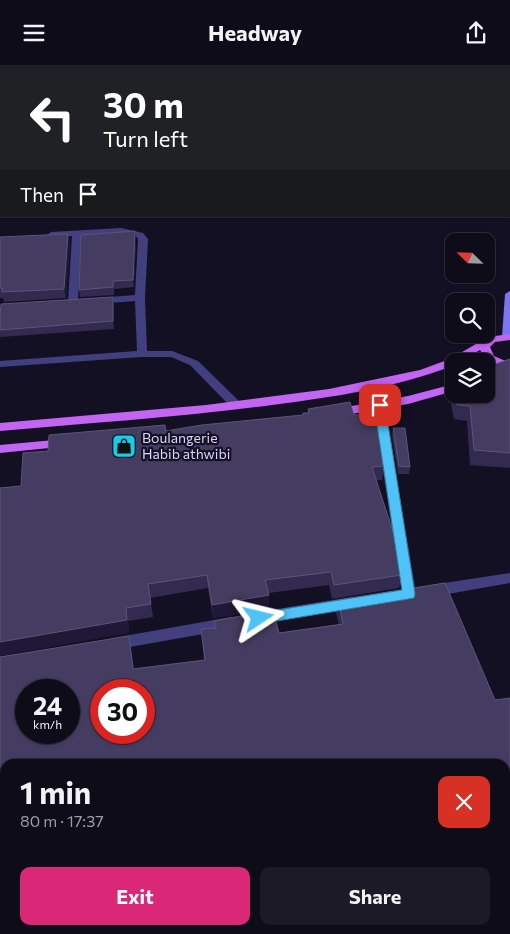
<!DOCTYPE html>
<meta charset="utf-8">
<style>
:root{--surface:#0f0c1a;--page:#1d1a27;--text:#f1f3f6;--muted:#9b9ba2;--line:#2f2c39;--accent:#db2777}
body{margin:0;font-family:Commissioner,sans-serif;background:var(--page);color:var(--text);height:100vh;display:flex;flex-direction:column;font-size:19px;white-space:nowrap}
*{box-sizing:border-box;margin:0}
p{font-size:16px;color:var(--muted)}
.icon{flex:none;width:28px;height:28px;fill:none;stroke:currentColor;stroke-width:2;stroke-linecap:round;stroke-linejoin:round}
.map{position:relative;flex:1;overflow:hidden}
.sheet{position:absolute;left:0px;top:694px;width:510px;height:176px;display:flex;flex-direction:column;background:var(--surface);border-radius:15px 15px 0 0;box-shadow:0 1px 4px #0004,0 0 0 1px var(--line)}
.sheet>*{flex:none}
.hud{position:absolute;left:0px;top:0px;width:510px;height:152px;box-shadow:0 1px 4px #0004,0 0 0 1px var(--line);background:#202124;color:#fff;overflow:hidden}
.needle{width:32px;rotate:293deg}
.tools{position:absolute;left:445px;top:168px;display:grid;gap:10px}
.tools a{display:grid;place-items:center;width:50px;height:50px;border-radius:10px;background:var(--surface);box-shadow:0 1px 4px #0004,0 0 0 1px var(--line);font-size:25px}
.speed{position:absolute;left:15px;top:614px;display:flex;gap:10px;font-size:25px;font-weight:700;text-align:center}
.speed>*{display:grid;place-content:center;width:65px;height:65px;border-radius:50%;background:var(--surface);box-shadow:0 1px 4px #0004,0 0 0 1px var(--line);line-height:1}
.speed small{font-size:12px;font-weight:400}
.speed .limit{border:8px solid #d22;background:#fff;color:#111}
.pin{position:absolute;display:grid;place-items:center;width:42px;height:42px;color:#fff;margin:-21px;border-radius:10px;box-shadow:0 2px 8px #0006}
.me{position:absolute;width:55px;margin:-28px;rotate:80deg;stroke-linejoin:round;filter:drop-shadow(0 0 4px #0008)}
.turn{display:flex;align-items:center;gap:18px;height:105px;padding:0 20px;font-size:22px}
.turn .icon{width:65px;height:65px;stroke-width:2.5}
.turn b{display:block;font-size:35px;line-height:42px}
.then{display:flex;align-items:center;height:48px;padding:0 20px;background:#0003;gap:10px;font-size:19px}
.round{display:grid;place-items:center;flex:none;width:52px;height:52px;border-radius:10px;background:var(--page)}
.overview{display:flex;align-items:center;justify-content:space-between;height:85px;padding:0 20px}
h1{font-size:30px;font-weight:700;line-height:38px}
.primary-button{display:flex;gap:10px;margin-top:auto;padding:10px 20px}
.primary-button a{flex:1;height:58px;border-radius:10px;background:var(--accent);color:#fff;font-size:20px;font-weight:700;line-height:58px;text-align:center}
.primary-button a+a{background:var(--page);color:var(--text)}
header{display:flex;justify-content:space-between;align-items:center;height:65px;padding:0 20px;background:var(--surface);font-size:22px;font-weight:700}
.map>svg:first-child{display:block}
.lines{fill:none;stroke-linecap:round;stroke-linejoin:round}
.lane{fill:#433f7e;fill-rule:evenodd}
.street{fill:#433f7e;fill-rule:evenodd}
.secondary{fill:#7b74f3;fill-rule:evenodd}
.primary{fill:#c265f2;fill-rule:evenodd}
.wall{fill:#332b4f}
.shaded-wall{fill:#1f1836}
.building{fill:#453d61;stroke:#5c557a;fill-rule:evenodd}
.route{fill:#4fc3f7;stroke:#337fa1}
.labels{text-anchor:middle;stroke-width:4.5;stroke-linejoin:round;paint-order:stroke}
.poi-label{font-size:14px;fill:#dbd5fb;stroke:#141023;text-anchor:start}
</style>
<header><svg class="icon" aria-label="menu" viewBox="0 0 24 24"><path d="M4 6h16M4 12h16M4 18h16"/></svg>Headway<svg class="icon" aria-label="share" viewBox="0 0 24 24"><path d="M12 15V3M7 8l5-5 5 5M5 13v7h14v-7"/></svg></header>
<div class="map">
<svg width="510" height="869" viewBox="0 0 510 869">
<rect width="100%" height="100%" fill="#141023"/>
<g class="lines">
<path class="lane" d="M 121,163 L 143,168 L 148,174 L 145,233 L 147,286 L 172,286 L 198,296 L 241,338 L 243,341 L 241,344 L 233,344 L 190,300 L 171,292 L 142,292 L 0,302 L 0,296 L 137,286 L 135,236 L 97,239 L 92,236 L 97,233 L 135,230 L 138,174 L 137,172 L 121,169 L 81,171 L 78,237 L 73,240 L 68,237 L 72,171 L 51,173 L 47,170 L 51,167 Z"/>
<path class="street" d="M 50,0 L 56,0 L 56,1 L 50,1 Z
M 379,336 L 385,340 L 416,529 L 414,533 L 409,535 L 404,533 L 402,529 L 373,340 Z
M 510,508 L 510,518 L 431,532 L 426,530 L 424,526 L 426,522 L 431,520 Z
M 352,532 L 357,534 L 359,538 L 357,542 L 352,544 L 258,559 L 253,557 L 251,553 L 253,549 L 258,547 Z
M 231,552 L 236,554 L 238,558 L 236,562 L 231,564 L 113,585 L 108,583 L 106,579 L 108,575 L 113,573 Z
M 510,802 L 510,820 L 505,821 L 505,803 Z
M 227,865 L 262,865 L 260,869 L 225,869 Z"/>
<path class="secondary" d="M 510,226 L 510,274 L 507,275 L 502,272 L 505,229 Z"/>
<path class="primary" d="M 510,269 L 510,275 L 495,277 L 490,282 L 494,291 L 510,298 L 510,304 L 489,298 L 480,285 L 461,296 L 454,296 L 454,300 C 397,323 333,332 272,340 C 182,352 91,358 0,366 L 0,358 L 206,340 L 329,324 L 420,305 L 450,294 L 488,272 Z
M 454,319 L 454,326 L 408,339 L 335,352 L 329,348 L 335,344 L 408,331 Z
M 65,374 L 71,378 L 69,381 L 0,388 L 0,380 Z"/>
</g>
<path class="wall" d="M 0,172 L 70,178 L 66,233 L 4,237 L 3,233 L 0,233 Z
M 136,174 L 134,222 L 114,224 L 114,230 L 80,232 L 79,225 Z
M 113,232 L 114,239 L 114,264 L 0,272 L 0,251 Z
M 510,294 L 510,403 L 470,400 L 467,356 L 454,354 L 449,329 L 452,314 L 454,314 L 454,329 L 486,329 L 486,296 L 483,296 L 483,295 L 488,295 L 488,299 L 490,301 Z
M 308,344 L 354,350 L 385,401 L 382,415 L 376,415 L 402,510 L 399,523 L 332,534 L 329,520 L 269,528 L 269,544 L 213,553 L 208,523 L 150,533 L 153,552 L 128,556 L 129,568 L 21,421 L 48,386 L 166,366 L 303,351 L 303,348 L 308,348 Z
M 393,363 L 410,402 L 409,409 L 398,409 L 392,371 Z
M 338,535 L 495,635 L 510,633 L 510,764 L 505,765 L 505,699 L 5,699 L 5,865 L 57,865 L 41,868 L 41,869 L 0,869 L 0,592 L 131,584 L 134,604 L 204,595 L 201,564 L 215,563 L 214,556 L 279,568 L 339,560 L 336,548 Z
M 471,865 L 505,865 L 510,869 L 472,869 Z"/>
<path class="shaded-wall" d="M 135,166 L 136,174 L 134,222 L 133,215 Z
M 68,169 L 70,178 L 66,233 L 64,224 Z
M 113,232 L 114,239 L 114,264 L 113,256 Z
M 269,530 L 269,544 L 213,553 L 212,540 Z
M 126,543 L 129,568 L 0,591 L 0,577 Z"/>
<path class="building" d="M 135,166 L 133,215 L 113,216 L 113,222 L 79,225 L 81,170 Z
M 68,169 L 64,224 L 2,227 L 2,223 L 0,223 L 0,172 Z
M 113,232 L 113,256 L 0,265 L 0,251 L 1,239 Z
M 510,294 L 510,388 L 474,385 L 470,341 L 457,340 L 455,329 L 486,329 L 486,296 L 484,296 L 483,295 L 488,295 L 488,299 L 490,301 Z
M 350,337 L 354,350 L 376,349 L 385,401 L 372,402 L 396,476 L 402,510 L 334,520 L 331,507 L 265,515 L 269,530 L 212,540 L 207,510 L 148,519 L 151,539 L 126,543 L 127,555 L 0,577 L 0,423 L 21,421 L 23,388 L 48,386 L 49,370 L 165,360 L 166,366 L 202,360 L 303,350 L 303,348 L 309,348 L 308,344 Z
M 393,363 L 405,363 L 410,402 L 399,401 Z
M 445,518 L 495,635 L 510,633 L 510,754 L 505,754 L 505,699 L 5,699 L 5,865 L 0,865 L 0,592 L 129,571 L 133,604 L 205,595 L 201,564 L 216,563 L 214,556 L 273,545 L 279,568 L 343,559 L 338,535 ZM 26,625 L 69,625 L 69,668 L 26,668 ZM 101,625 L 144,625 L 144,668 L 101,668 Z
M 510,823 L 510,869 L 482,869 L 480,865 L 505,865 L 505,824 Z"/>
<path class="route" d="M 380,337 L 385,340 L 415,529 L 414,533 L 259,559 L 254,557 L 252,553 L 254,550 L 259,548 L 402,525 L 374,340 Z"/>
<defs>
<g id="shop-square" transform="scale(1.25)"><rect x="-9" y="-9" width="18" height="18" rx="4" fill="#13cde9" stroke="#141023"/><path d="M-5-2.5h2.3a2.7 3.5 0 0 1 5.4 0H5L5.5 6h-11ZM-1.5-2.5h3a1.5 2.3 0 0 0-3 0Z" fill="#111"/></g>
</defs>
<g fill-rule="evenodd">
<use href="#shop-square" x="124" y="381"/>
</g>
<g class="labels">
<g class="poi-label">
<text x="142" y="378">Boulangerie<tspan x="142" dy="16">Habib athwibi</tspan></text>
</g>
</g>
</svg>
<div class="tools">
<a><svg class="needle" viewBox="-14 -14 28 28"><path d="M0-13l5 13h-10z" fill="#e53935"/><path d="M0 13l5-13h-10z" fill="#9b9ba2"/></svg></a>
<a><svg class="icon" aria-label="search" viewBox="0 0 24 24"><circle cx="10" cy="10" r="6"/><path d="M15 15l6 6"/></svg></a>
<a><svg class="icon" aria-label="layers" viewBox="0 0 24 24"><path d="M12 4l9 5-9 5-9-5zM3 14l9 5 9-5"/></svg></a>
</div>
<div class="speed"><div>24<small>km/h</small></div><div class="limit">30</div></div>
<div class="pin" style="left:380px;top:340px;background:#d93025"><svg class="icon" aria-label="arrive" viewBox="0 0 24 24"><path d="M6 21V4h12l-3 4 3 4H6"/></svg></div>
<svg class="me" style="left:259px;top:553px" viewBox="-20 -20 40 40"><path d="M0-17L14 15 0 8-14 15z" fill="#4fc3f7" stroke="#fff" stroke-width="4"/></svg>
<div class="hud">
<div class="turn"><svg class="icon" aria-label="left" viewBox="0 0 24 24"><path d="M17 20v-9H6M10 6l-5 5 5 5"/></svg><div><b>30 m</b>Turn left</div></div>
<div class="then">Then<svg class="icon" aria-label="arrive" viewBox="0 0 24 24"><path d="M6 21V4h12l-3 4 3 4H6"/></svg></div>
</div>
<section class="sheet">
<div class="overview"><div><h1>1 min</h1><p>80 m · 17:37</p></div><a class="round" style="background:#d93025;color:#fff"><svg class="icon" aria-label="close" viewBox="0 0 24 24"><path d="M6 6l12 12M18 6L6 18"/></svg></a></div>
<div class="primary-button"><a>Exit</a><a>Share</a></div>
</section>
</div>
